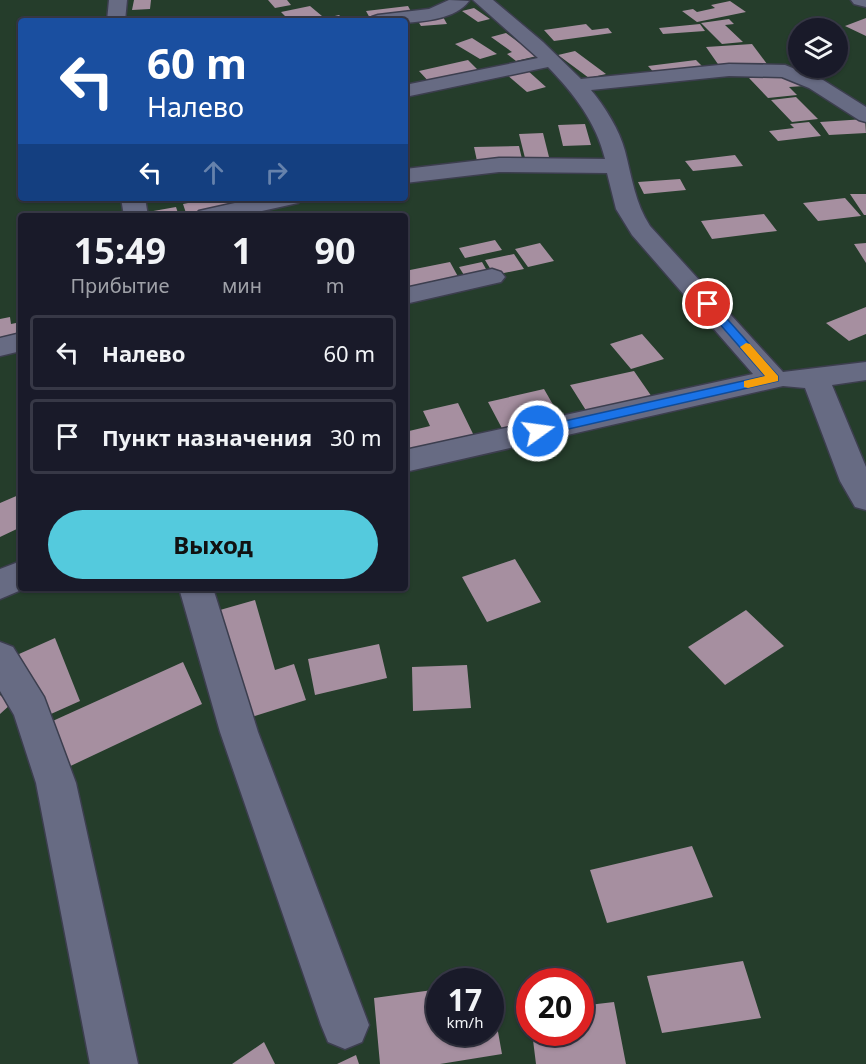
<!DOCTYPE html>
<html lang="ru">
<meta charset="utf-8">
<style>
:root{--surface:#191a29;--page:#222331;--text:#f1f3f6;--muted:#9fa1a8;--line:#373846;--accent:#54cadd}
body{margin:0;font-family:"Noto Sans",sans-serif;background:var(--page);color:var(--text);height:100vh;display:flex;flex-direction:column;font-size:22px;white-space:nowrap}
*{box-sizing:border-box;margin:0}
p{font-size:20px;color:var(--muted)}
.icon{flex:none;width:33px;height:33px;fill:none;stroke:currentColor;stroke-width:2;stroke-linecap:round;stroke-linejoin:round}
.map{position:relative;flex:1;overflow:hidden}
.side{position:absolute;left:18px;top:213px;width:390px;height:378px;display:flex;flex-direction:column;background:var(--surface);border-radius:6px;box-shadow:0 2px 4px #0004,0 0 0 2px var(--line)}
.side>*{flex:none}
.guide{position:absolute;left:18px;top:18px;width:390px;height:183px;border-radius:6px;box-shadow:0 2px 4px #0004,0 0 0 2px var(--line);background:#1a4fa0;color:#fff;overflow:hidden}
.tools{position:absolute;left:788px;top:18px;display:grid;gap:12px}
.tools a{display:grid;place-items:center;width:60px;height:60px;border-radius:50%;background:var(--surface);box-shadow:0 2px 4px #0004,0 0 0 2px var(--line);font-size:30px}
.speed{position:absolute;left:426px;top:968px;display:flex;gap:12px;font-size:30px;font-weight:700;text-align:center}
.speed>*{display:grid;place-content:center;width:78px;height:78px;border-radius:50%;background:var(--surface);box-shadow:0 2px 4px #0004,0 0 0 2px var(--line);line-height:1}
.speed small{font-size:15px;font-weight:400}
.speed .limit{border:9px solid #d22;background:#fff;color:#111}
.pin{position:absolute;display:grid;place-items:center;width:51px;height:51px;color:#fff;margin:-26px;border:3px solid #fff;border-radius:50%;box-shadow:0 2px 6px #0007}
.me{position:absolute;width:66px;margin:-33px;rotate:76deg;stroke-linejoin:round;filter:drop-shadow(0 0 4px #0008)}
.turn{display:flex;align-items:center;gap:21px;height:126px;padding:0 30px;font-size:27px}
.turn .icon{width:78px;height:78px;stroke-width:2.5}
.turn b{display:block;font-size:42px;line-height:51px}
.lanes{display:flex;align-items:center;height:57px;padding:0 30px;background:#0003;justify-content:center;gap:30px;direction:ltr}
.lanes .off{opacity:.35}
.eta{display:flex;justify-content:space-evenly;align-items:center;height:102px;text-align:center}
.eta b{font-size:36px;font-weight:700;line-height:42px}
.button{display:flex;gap:12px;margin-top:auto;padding:12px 30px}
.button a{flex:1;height:69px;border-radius:36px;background:var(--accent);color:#111;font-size:24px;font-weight:700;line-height:69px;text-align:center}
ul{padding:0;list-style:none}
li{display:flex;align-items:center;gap:18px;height:75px;margin:0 12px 9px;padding:0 18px;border:3px solid var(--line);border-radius:6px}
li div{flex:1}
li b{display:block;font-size:22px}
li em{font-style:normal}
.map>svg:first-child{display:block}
.green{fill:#253d2b;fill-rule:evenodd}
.building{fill:#a68fa0}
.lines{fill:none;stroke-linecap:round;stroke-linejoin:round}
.minor-casing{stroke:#3c3e4e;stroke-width:3}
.minor{fill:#676b83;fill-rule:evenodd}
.route{fill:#1a73e8;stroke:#114b97;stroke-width:1.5}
.slow{fill:#f59e0b}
</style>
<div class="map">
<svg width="866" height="1064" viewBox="0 0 866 1064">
<rect width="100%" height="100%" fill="#212337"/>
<path class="green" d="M 0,0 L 866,0 L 866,1064 L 0,1064 ZM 21,21 L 405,21 L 405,198 L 21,198 ZM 798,28 L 837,28 L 837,68 L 798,68 ZM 21,216 L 405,216 L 405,588 L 21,588 ZM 440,981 L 490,981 L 490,1032 L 440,1032 ZM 530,981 L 580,981 L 580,1032 L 530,1032 Z"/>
<path class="building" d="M 134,0 L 151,0 L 150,9 L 132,10 Z
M 268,0 L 287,0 L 291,5 L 275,8 Z
M 730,1 L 746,12 L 697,22 L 682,11 L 693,9 L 697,12 L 715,8 L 711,5 Z
M 310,6 L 322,16 L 290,21 L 281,12 Z
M 408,6 L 413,15 L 371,20 L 366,11 Z
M 474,8 L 490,19 L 478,22 L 462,11 Z
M 339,15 L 343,19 L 358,16 L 363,21 L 314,21 Z
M 442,15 L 447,24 L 421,26 L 416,18 Z
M 866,18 L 866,36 L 845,26 Z
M 729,19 L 734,24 L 725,25 L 743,42 L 722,44 L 701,23 Z
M 586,24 L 592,30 L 608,28 L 612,33 L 554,41 L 544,30 Z
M 700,24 L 705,31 L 663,34 L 659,28 Z
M 506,33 L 537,56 L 516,61 L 507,54 L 512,52 L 491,37 Z
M 472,38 L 497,54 L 480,59 L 455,44 Z
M 752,44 L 767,64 L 720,67 L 706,47 Z
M 575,51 L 606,74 L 589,78 L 558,55 Z
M 468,60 L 481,73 L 431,84 L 419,71 Z
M 696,60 L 706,70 L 657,76 L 648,66 Z
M 527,70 L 546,87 L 527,92 L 507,75 Z
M 791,73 L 804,86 L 789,87 L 797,95 L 768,98 L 749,78 Z
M 796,97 L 818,119 L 792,122 L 771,100 Z
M 865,119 L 866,133 L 829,135 L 820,122 Z
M 809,122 L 821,136 L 778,141 L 769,131 L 794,128 L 790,124 Z
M 585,124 L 591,145 L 563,146 L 558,125 Z
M 543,133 L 549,157 L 525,158 L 519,134 Z
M 519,146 L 522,159 L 477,161 L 474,147 Z
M 735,155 L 743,166 L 693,171 L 685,161 Z
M 680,179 L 686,190 L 644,194 L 638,182 Z
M 850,194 L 866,194 L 866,215 L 864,215 Z
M 213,198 L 234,198 L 238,207 L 187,216 L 183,204 Z
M 845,198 L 861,216 L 818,221 L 803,203 Z
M 176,207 L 179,216 L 142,216 L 142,213 Z
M 764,214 L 777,231 L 712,239 L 701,221 Z
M 495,240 L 502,250 L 465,258 L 459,248 Z
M 540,243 L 554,261 L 528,267 L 515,249 Z
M 866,243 L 866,263 L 854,244 Z
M 514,254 L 524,269 L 494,275 L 485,260 Z
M 450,262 L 461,282 L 405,294 L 405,271 Z
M 482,262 L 490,276 L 467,280 L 459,267 Z
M 866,307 L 866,334 L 849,341 L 826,323 Z
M 10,317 L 11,324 L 21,322 L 21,340 L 0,345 L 0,319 Z
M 642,334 L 664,359 L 631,369 L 610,344 Z
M 634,371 L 652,397 L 587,412 L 570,385 Z
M 544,389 L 563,422 L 506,436 L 488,402 Z
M 458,403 L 477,442 L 405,452 L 405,432 L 430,426 L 423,411 Z
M 21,494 L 21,527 L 0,537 L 0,503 Z
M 515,559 L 541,602 L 487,622 L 462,577 Z
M 255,600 L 275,670 L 294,664 L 306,700 L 248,718 L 220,610 Z
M 746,610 L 784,646 L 725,685 L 688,647 Z
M 55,638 L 80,701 L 42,718 L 19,654 Z
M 379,644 L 387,678 L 315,695 L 308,659 Z
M 183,662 L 202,704 L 62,770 L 46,724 Z
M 467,665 L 471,708 L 413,711 L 412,667 Z
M 0,695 L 11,704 L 0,714 Z
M 692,846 L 713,897 L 607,923 L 590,870 Z
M 743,961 L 761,1018 L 662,1033 L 647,976 Z
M 490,987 L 502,1054 L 440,1064 L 380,1064 L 374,998 L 440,989 L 440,1032 L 490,1032 Z
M 614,1002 L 626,1064 L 536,1064 L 532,1032 L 580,1032 L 580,1006 Z
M 264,1042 L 275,1064 L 232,1064 Z
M 356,1055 L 359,1064 L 337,1064 Z"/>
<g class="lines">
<g class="minor-casing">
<path id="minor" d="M 109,0 L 127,0 L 125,21 L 107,21 Z
M 449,0 L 469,1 C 456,19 425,21 405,23 L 405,21 L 369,21 L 372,17 L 378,15 L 429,9 Z
M 473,0 L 493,0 L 543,42 L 581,79 L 729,64 L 785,65 L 823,80 L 866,107 L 866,122 L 859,120 L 809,88 L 782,77 L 729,76 L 591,90 C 605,107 619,129 625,151 C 632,178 635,203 650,226 L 783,372 L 866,362 L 866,380 L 832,385 L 866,467 L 866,510 L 855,507 L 840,481 L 805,388 L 783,386 L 405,472 L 405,450 L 753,374 L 632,235 L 616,209 L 607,173 L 499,172 L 405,183 L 405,169 L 499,158 L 605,159 C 596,122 574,94 548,67 L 405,97 L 405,85 L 538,58 Z
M 851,0 L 866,0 L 866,7 L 854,4 Z
M 121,198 L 145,198 L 148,216 L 124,216 Z
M 257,198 L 302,198 L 298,203 L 240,216 L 195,216 L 199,211 Z
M 492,269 L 501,272 L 505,277 L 501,282 L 405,304 L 405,288 Z
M 21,333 L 21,351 L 0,356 L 0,338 Z
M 21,561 L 21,588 L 26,588 L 0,599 L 0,569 Z
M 179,588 L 213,588 L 258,732 L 369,1025 L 362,1042 L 345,1049 L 328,1042 L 321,1025 L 220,732 Z
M 0,642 L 13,647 L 44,697 L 76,783 L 138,1064 L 90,1064 L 36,783 L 14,715 L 0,691 Z"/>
</g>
<use href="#minor" class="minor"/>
</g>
<path class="route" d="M 708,300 L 711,301 L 778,376 L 778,381 L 538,436 L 534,434 L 532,431 L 534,428 L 538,427 L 765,376 L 704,306 L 704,301 Z"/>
<path class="slow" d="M 746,343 L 750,344 L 778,376 L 778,381 L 748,388 L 744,387 L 744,381 L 765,376 L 740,347 Z"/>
</svg>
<div class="tools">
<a><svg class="icon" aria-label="layers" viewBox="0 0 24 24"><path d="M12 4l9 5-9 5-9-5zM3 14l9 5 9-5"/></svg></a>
</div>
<div class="speed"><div>17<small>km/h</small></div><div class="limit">20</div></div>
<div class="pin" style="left:708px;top:304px;background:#d93025"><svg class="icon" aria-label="arrive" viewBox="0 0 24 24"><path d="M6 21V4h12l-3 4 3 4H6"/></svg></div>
<svg class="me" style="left:538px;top:431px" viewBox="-20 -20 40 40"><circle r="17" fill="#1a73e8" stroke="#fff" stroke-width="3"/><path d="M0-11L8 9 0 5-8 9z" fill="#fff"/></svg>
<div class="guide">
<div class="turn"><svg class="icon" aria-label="left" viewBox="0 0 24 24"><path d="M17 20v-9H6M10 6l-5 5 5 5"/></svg><div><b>60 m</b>Налево</div></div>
<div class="lanes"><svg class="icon" aria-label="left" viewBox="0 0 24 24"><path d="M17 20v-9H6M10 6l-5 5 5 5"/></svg><svg class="icon off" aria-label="ahead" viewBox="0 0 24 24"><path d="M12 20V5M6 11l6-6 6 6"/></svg><svg class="icon off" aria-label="right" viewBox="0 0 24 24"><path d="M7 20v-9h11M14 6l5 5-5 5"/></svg></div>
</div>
<section class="side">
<div class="eta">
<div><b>15:49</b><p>Прибытие</p></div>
<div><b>1</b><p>мин</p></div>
<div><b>90</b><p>m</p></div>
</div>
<ul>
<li><svg class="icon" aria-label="left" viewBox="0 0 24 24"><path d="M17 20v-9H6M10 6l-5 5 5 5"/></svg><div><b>Налево</b></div><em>60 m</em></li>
<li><svg class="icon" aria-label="arrive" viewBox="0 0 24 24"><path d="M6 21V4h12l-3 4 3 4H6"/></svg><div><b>Пункт назначения</b></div><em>30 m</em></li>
</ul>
<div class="button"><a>Выход</a></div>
</section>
</div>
